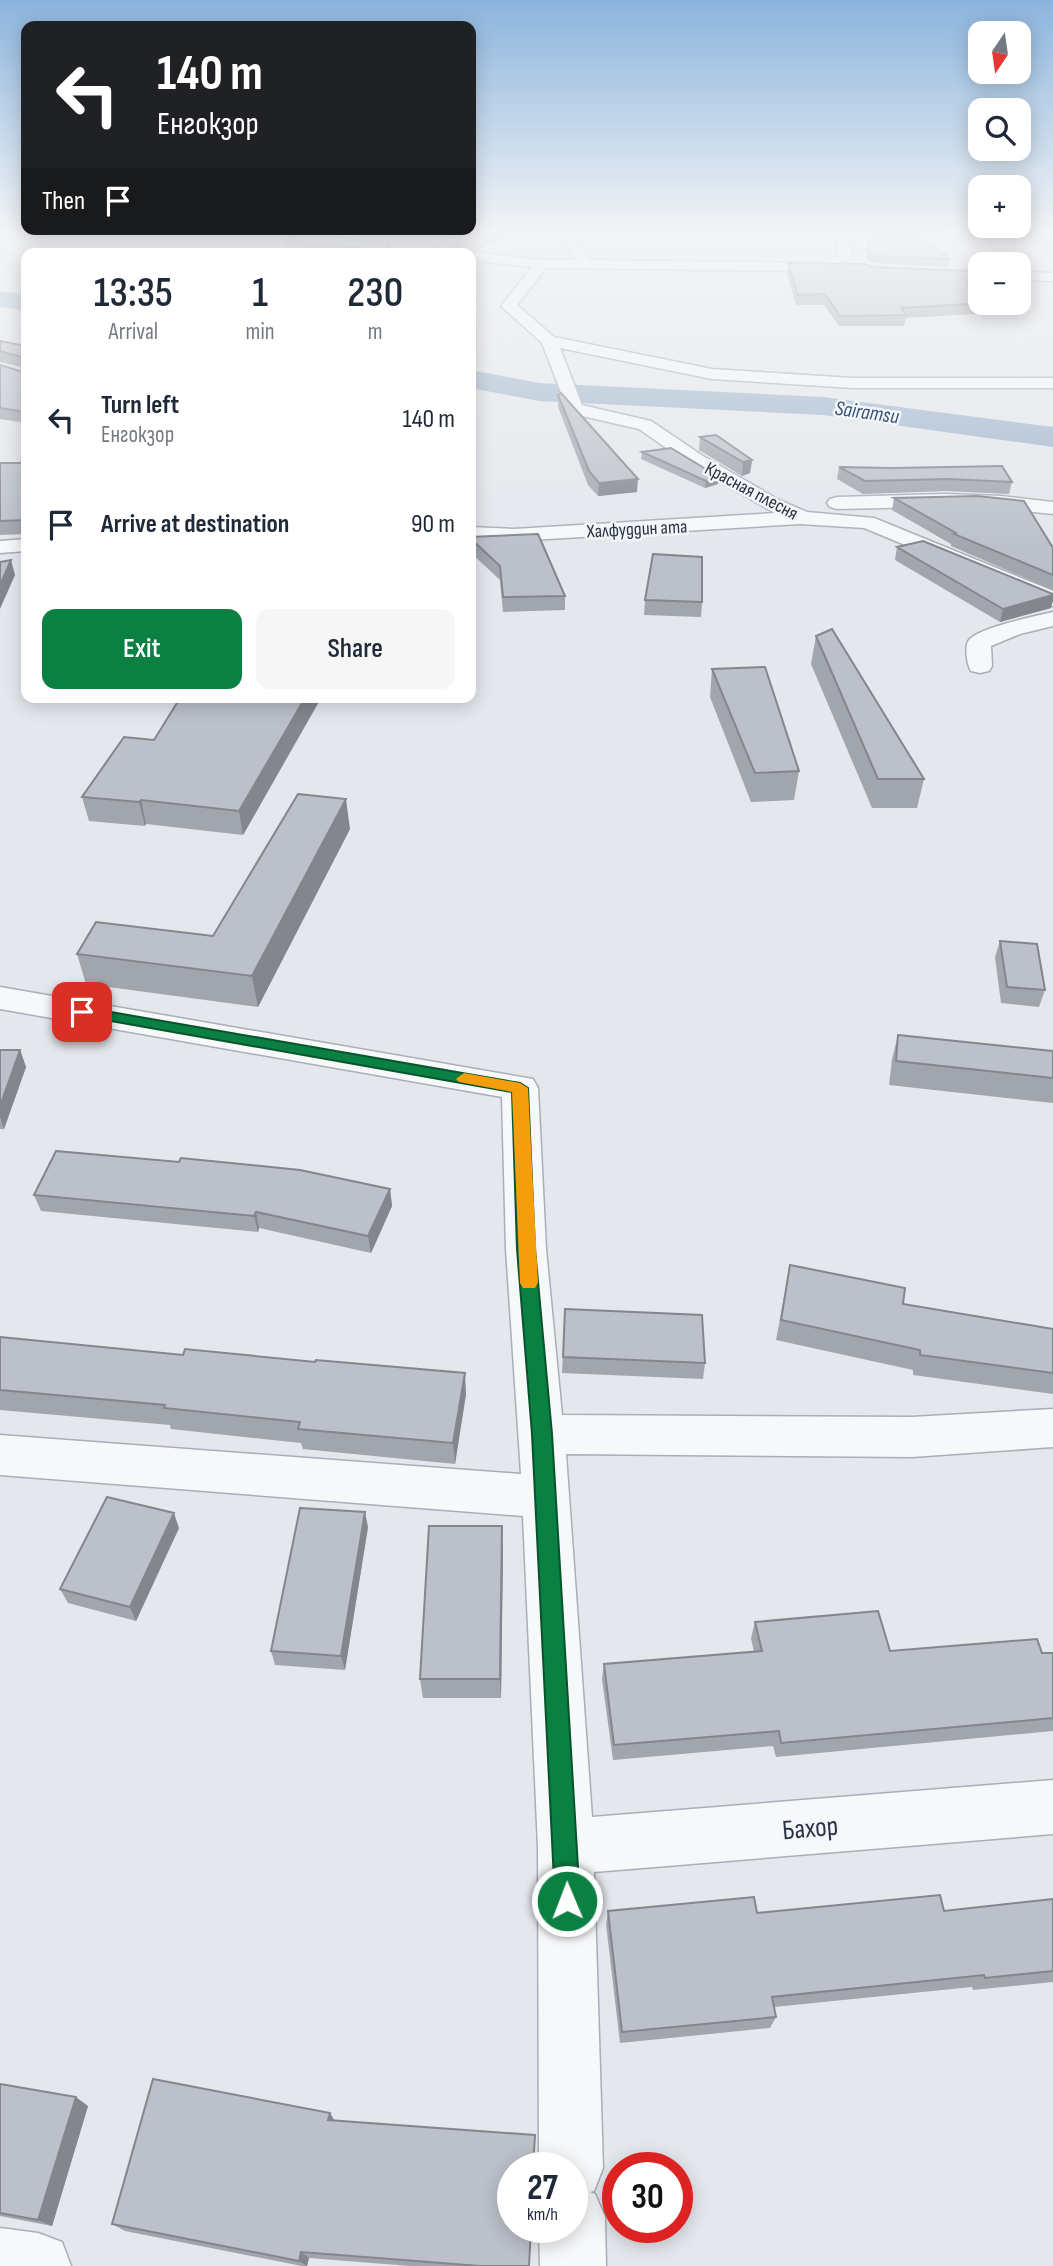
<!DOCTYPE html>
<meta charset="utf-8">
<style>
:root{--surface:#fff;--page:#f6f6f7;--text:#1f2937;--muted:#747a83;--accent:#0b8043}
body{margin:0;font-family:"Sofia Sans Condensed",sans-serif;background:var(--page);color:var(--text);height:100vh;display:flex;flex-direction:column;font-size:26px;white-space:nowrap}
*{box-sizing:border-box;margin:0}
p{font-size:23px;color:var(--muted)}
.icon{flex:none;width:38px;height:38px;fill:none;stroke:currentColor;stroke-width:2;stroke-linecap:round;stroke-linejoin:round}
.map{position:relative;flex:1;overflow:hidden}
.details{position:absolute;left:21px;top:248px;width:455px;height:455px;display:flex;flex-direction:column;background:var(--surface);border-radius:14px;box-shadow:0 4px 18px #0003}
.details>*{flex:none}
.guide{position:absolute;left:21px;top:21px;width:455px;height:214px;border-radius:14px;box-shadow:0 4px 18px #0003;background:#202124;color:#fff;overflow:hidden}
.needle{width:46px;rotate:193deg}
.buttons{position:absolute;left:968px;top:21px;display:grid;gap:14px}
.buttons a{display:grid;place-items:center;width:63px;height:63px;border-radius:14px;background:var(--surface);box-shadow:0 4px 18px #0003;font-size:35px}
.speed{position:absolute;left:497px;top:2152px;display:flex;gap:14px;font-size:35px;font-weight:700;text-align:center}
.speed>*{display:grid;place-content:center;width:91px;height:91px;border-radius:50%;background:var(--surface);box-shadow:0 4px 18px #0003;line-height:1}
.speed small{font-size:18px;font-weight:400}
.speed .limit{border:10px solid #d22;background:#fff;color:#111}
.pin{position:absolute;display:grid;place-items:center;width:60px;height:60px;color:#fff;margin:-30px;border-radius:14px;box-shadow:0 4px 10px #0006}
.me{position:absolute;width:77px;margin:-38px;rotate:359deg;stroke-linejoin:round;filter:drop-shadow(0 0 5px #0008)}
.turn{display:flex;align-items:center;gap:24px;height:147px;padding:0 21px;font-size:32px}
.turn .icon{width:91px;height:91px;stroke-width:2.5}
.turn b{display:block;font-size:49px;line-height:60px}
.then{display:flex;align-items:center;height:66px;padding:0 21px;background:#0003;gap:14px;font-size:26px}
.eta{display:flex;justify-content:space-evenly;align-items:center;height:119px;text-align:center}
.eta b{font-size:42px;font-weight:600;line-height:49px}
.cta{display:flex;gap:14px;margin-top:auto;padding:14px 21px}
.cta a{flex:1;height:80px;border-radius:14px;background:var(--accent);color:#fff;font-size:28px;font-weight:600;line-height:80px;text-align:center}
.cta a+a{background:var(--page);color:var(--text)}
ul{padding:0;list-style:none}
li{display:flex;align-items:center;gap:21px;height:105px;padding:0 21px}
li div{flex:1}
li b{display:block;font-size:26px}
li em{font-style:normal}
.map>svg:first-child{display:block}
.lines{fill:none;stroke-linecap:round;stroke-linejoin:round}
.river{fill:#9fb4cc;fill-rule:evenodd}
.street-casing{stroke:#a9aeb7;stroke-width:3}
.street{fill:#f7f8fa;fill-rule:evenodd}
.wall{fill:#a1a5ae}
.shaded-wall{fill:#83868d}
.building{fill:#bbc0ca;stroke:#83868d;stroke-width:2}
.route{fill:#0b8043;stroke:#07532c;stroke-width:2}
.slow{fill:#f59e0b}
.labels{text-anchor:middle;stroke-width:5;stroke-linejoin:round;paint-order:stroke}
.far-street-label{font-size:19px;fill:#2b3445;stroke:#f4f6f9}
.far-water-label{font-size:21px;font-style:italic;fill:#34527a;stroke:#f4f6f9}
.near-street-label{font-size:28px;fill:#2b3445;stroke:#f4f6f9}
</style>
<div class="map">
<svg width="1053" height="2266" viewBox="0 0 1053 2266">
<rect width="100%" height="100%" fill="#e4e7ec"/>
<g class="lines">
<path class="river" d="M 0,291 L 26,294 L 26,310 L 0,307 Z
M 471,370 L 539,383 L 823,397 L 1053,427 L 1053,447 L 823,415 L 539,401 L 471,388 Z"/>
<g class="street-casing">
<path id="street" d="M 287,233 L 326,233 L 453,250 L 460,254 L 420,254 L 293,237 Z
M 558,233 L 572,233 L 590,260 L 815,263 L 839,256 L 835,233 L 848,233 L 853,258 L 816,271 L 546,268 L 517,305 L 554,337 L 712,369 L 853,378 L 1053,378 L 1053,388 L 853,388 L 712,379 L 560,348 L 582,405 L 651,421 L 703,456 L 779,500 L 807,512 L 874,518 L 1053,591 L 1053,606 L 864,528 L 800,524 L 514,541 L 471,539 L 471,527 L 514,529 L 775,513 L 689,464 L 639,429 L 569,413 L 542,343 L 501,306 L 532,267 L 471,260 L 471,254 L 466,254 L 471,252 L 542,260 L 576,260 L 568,245 Z
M 972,233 L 1053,234 L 1053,242 L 987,237 L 996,258 L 1003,264 L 987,264 Z
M 1018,272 L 1053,273 L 1053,281 L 1018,280 Z
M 946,494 L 1001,496 L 1053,502 L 1053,514 L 974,506 L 837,509 L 830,507 L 827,503 L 830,499 L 837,497 Z
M 26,539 L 26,551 L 0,553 L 0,541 Z
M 1053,612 L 1053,626 L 1020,634 L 991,646 L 992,666 L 989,671 L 980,673 L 971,671 C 967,665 964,646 969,640 C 980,627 1036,616 1053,612 Z
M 0,987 L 533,1079 L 538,1088 L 546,1249 L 562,1415 L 912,1417 L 1053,1409 L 1053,1447 L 912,1457 L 566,1454 L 592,1817 L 1053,1780 L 1053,1834 L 594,1872 L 603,2168 L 594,2191 L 590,2192 L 595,2194 L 605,2217 L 606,2266 L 540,2266 L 539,2228 L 572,2228 L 572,2168 L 539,2168 L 538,1847 L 523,1516 L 0,1475 L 0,1435 L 521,1474 L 506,1249 L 502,1097 L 0,1009 Z
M 0,2228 L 38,2233 L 62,2242 L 71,2266 L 0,2266 Z"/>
</g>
<use href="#street" class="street"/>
</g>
<path class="wall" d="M 344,233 L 400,233 L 397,240 Z
M 871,233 L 950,259 L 948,267 L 875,263 L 866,259 Z
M 283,239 L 390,244 L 390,253 L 389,254 L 334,254 L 284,247 Z
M 788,263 L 980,303 L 1010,303 L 1008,312 L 906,318 L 904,326 L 839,326 L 824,305 L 796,305 L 787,273 Z
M 0,341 L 26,346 L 26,423 L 0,419 L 0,365 L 23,372 L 26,369 L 26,368 L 0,362 Z
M 558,395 L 637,492 L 598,496 L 588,485 L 558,407 Z
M 700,437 L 752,460 L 750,473 L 742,476 L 699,450 Z
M 642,452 L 718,484 L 705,488 L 641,459 Z
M 0,463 L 26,463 L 26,534 L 0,535 Z
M 839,467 L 1012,482 L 1009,494 L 946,491 L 863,494 L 837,479 Z
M 894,498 L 1053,548 L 1053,590 L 951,546 L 951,544 L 892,510 Z
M 471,537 L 565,596 L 565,610 L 503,612 L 500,580 L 471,553 Z
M 897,547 L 1051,608 L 1000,622 L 895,560 Z
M 645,600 L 702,602 L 701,617 L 644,615 Z
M 816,636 L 924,779 L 917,808 L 872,808 L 811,664 Z
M 712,669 L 799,771 L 794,800 L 751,802 L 710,697 Z
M 180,698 L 321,698 L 243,835 L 146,824 L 145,826 L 89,821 L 82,797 L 154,740 Z
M 350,829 L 258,1007 L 86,984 L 77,954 L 213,936 Z
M 1000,941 L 1045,990 L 1039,1007 L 1001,1003 L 995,957 Z
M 898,1035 L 1053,1051 L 1053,1103 L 889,1085 L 892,1059 Z
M 0,1050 L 20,1050 L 26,1067 L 4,1129 L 0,1129 Z
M 390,1189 L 392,1206 L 371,1253 L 259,1228 L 258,1232 L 41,1211 L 34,1195 Z
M 790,1265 L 903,1304 L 1053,1329 L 1053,1394 L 913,1375 L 913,1370 L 776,1340 Z
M 565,1309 L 705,1363 L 703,1379 L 562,1373 Z
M 0,1337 L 466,1394 L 455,1464 L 303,1449 L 301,1443 L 171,1429 L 170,1425 L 0,1410 Z
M 368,1527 L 345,1670 L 275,1665 L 271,1651 Z
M 179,1528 L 136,1621 L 68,1603 L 60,1589 Z
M 503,1547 L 501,1698 L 423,1698 L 420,1679 Z
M 755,1622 L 890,1651 L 1042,1653 L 1053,1653 L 1053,1731 L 776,1757 L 773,1746 L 613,1760 L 602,1679 L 604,1664 L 754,1652 L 751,1638 Z
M 1053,1899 L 1053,1982 L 973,1990 L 972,1987 L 774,2007 L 776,2017 L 770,2028 L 620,2043 L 606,1924 L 608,1911 L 757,1913 L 944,1911 Z
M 0,2084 L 88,2106 L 52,2226 L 0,2216 Z
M 330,2113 L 334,2121 L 530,2266 L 410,2266 L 309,2258 L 307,2266 L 302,2266 L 125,2231 L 112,2224 Z"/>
<path class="shaded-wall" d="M 492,233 L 509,233 L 478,250 L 466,251 L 466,254 L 453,254 L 463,245 L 465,242 Z
M 390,244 L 390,253 L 389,254 L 386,254 Z
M 752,460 L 750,473 L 742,476 L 743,462 Z
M 719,477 L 718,484 L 705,488 L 706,481 Z
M 638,479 L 637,492 L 598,496 L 599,483 Z
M 11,560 L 15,575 L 0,609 L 0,585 Z
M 1053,595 L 1053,601 L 1051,608 L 1000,622 L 1003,609 Z
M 305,698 L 321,698 L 243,835 L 239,811 Z
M 346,799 L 350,829 L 258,1007 L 252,976 Z
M 141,800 L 146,824 L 145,826 L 139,802 Z
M 20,1050 L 26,1067 L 4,1129 L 0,1117 L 0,1106 Z
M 390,1189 L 392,1206 L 371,1253 L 368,1236 Z
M 256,1212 L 259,1228 L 258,1232 L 254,1216 Z
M 465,1373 L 466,1394 L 455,1464 L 453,1443 Z
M 365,1512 L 368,1527 L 345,1670 L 341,1656 Z
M 174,1513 L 179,1528 L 136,1621 L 130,1607 Z
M 502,1526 L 503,1547 L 501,1698 L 500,1679 Z
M 76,2097 L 88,2106 L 52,2226 L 38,2220 Z
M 330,2113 L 336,2123 L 328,2120 Z
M 301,2252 L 309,2258 L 307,2266 L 299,2261 Z"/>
<path class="building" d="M 295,233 L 306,233 L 390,244 L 385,252 L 283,239 Z
M 460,233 L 492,233 L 478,241 L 465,242 L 463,245 L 466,247 L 452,254 L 455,247 L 462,246 L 457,240 Z
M 871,233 L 915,233 L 950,259 L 876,256 L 867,251 Z
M 788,263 L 864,264 L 872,267 L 969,271 L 980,279 L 980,303 L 987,303 L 901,308 L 906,315 L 840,316 L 825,294 L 798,295 Z
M 0,341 L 26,346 L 26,412 L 0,408 L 0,365 L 23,372 L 26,369 L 25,358 L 0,351 Z
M 561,393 L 638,479 L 599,483 L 589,471 L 558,395 Z
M 716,435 L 752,460 L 743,462 L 700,437 Z
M 671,448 L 719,477 L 706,481 L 642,452 Z
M 0,463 L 26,463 L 26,520 L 0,521 Z
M 1002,466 L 1012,482 L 949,479 L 865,481 L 839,467 L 892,468 Z
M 977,496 L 1024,501 L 1053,548 L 1053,575 L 954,534 L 956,533 L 894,498 Z
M 538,534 L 565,596 L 503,597 L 500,566 L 471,539 L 471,537 Z
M 923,541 L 1053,594 L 1053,595 L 1003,609 L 897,547 Z
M 653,554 L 702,557 L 702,602 L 645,600 Z
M 11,560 L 0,585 L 0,562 Z
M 832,629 L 924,779 L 878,779 L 816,636 Z
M 765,667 L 799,771 L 755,773 L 712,669 Z
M 180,698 L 305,698 L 239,811 L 141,800 L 139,802 L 82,797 L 124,737 L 154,740 Z
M 298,794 L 346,799 L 252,976 L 77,954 L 96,922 L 213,936 Z
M 1000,941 L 1037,944 L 1045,990 L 1007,987 Z
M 898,1035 L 1053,1051 L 1053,1078 L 896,1061 Z
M 0,1050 L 20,1050 L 0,1106 Z
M 56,1151 L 179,1162 L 181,1158 L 300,1170 L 390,1189 L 368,1236 L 256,1212 L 254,1216 L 34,1195 Z
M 790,1265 L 905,1288 L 903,1304 L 1053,1329 L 1053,1373 L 920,1355 L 920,1350 L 781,1320 Z
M 565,1309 L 702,1315 L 705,1363 L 563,1357 Z
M 0,1337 L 183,1355 L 185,1349 L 315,1362 L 316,1360 L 465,1373 L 453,1443 L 298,1429 L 300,1422 L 164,1408 L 165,1405 L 0,1390 Z
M 107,1497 L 174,1513 L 130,1607 L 60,1589 Z
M 300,1508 L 365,1512 L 341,1656 L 271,1651 Z
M 429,1526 L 502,1526 L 500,1679 L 420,1679 Z
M 878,1611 L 890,1651 L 1037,1639 L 1042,1653 L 1053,1653 L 1053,1718 L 781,1743 L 779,1731 L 614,1745 L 604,1664 L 762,1651 L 755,1622 Z
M 940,1895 L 944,1911 L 1053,1899 L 1053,1971 L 985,1978 L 984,1975 L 772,1997 L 776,2017 L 622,2032 L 608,1911 L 754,1897 L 757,1913 Z
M 153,2079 L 330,2113 L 328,2120 L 535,2135 L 533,2168 L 513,2168 L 513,2228 L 531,2228 L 529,2266 L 480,2266 L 301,2252 L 299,2261 L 112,2224 Z
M 0,2084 L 76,2097 L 38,2220 L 0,2213 Z"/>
<linearGradient id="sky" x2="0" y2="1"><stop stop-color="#8bb4dd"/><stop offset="0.42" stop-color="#f3f4f6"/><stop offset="1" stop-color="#f3f4f6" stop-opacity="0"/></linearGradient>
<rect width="1053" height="551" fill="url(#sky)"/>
<path class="route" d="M 82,1007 L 520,1083 L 528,1088 L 535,1249 L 552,1434 L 580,1901 L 576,1910 L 567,1913 L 559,1910 L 555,1901 L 532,1434 L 517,1249 L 512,1092 L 77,1015 L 75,1012 Z"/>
<path class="slow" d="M 464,1073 L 520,1083 L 528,1088 L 538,1283 L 535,1288 L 523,1288 L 520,1283 L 512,1092 L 459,1082 L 456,1079 Z"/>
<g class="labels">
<g class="far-street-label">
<text transform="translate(752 490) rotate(28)" y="7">Красная плесня</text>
<text transform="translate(637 528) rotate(-3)" y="7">Халфуддин ата</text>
</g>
<g class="far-water-label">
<text transform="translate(867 412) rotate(8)" y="7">Sairamsu</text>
</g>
<g class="near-street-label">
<text transform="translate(810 1827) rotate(-5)" y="10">Бахор</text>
</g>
</g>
</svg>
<div class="buttons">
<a><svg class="needle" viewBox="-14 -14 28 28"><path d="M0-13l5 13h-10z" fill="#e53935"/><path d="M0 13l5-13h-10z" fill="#747a83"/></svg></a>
<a><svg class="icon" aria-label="search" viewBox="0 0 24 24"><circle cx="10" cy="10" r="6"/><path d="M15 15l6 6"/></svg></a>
<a>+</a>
<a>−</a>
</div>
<div class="speed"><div>27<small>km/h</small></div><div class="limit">30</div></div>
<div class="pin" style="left:82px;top:1012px;background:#d93025"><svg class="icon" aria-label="arrive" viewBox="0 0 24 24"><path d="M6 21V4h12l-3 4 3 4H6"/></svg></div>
<svg class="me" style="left:567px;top:1901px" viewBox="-20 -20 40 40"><circle r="17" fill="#0b8043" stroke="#fff" stroke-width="3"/><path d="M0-11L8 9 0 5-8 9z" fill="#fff"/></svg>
<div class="guide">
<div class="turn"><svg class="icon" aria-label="left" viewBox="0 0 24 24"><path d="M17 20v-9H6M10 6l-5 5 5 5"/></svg><div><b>140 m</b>Енгокзор</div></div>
<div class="then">Then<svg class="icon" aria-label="arrive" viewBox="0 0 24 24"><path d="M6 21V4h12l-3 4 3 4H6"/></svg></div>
</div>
<section class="details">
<div class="eta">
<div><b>13:35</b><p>Arrival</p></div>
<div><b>1</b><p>min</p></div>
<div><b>230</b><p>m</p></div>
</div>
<ul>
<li><svg class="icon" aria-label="left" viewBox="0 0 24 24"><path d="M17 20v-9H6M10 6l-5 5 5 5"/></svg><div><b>Turn left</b><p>Енгокзор</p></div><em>140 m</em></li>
<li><svg class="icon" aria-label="arrive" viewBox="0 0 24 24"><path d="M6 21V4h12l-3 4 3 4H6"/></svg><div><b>Arrive at destination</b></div><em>90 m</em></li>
</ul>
<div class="cta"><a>Exit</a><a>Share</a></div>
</section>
</div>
